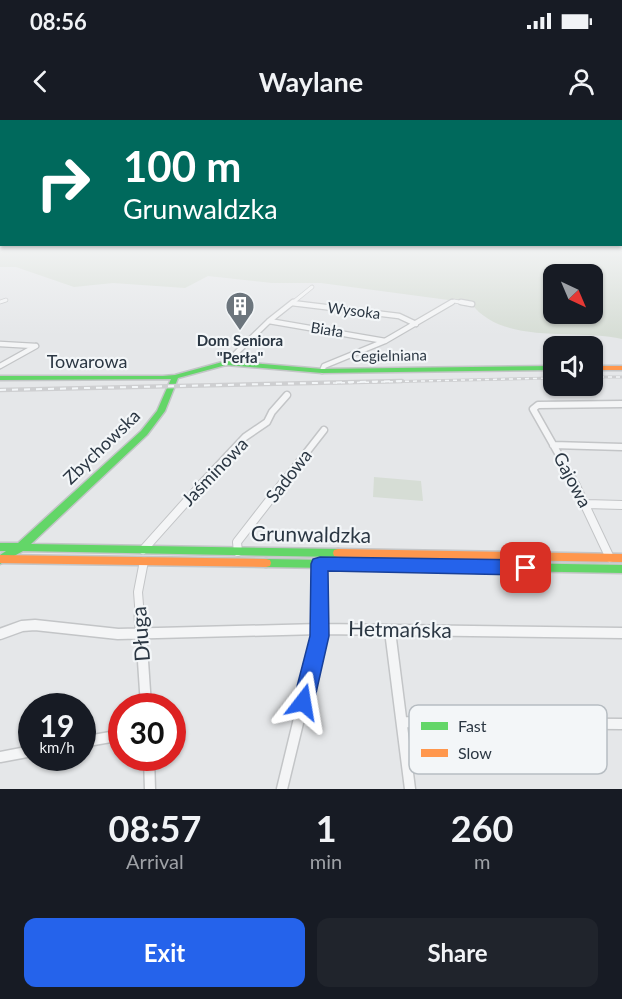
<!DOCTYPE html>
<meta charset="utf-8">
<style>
:root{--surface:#171b24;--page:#20242c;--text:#f1f3f6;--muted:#9ea1a6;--accent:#2563eb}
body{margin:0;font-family:Lato,sans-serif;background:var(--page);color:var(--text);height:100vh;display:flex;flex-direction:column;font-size:22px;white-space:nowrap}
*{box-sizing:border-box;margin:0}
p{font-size:20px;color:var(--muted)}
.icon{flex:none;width:33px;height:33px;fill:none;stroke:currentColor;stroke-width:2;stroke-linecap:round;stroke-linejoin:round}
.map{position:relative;height:669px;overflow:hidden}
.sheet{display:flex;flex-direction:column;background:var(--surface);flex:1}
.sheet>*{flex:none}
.banner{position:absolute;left:0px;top:0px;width:622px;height:126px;box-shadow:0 2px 4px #0004;background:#00695c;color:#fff;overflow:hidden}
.needle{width:39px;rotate:136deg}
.fabs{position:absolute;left:543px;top:144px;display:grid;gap:12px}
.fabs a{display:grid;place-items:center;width:60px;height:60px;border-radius:12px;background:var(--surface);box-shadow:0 2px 4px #0004;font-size:30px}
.speed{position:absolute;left:18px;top:573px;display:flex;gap:12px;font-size:30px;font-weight:700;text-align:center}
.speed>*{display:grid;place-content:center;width:78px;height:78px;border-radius:50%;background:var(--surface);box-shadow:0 2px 4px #0004;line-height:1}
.speed small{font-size:15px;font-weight:400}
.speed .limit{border:9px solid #d22;background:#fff;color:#111}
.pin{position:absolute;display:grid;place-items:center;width:51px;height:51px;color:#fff;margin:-26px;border-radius:12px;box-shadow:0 3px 9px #0006}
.me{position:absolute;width:66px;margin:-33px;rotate:14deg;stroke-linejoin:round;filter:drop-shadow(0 0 4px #0008)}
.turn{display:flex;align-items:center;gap:21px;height:126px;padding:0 24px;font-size:27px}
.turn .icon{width:78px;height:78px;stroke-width:2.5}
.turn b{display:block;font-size:42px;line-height:51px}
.eta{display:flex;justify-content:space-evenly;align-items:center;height:102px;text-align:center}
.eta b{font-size:36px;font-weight:700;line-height:42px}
.button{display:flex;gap:12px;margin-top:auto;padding:12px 24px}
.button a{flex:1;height:69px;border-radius:12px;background:var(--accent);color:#fff;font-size:24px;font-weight:700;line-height:69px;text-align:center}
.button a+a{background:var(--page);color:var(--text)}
.status{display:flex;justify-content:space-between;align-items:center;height:42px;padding:0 30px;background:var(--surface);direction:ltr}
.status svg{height:16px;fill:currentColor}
header{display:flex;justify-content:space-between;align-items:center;height:78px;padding:0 24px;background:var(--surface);font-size:27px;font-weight:700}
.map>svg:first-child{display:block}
.green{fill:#d6ddd5;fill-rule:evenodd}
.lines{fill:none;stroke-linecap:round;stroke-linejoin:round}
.street-far4-casing{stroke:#c3c5c7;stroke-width:4.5}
.street-far3-casing{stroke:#c3c5c7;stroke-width:7}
.street-far2-casing{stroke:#c3c5c7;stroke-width:9}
.street-far1-casing{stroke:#c3c5c7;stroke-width:10}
.street-casing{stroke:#c3c5c7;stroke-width:13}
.fast-casing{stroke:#c3c5c7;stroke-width:3}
.slow-casing{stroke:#c3c5c7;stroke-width:3}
.street-far4{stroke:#f4f5f6;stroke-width:3}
.street-far3{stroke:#f4f5f6;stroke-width:4.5}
.street-far2{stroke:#f4f5f6;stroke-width:6}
.street-far1{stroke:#f4f5f6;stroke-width:8}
.street{stroke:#f4f5f6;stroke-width:10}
.fast{fill:#63d668;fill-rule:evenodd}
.slow{fill:#ff974d;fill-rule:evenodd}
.rail-far1-casing{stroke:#cecfd1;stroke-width:3}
.rail-casing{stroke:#cecfd1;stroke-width:4.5}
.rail-far1{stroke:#f3f6f8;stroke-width:1.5;stroke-dasharray:4;stroke-linecap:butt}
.rail{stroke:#f3f6f8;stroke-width:2;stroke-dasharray:6;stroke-linecap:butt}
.route{fill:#2563eb;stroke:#184099;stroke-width:1.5}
.labels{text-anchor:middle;stroke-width:4.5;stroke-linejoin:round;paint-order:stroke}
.far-street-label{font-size:15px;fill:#2b3743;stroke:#f3f6f8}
.far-poi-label{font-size:15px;font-weight:bold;fill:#2b3743;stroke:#f3f6f8}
.street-label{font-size:18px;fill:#2b3743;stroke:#f3f6f8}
.near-street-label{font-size:21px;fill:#2b3743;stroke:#f3f6f8}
.key{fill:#f3f6f8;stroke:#b7bdc2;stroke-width:1.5}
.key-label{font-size:16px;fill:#2b3743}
</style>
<div class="status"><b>08:56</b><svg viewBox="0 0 49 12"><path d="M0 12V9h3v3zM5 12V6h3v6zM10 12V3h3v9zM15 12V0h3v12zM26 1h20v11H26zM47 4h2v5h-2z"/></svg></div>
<header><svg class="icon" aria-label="back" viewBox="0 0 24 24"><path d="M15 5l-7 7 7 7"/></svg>Waylane<svg class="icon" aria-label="person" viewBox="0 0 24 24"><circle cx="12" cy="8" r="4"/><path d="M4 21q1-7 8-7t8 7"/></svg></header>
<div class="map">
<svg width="622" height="669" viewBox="0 0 622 669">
<rect width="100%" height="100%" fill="#e5e7e9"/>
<path class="green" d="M 0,122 L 2,124 L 621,124 L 622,122 L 622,219 C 577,208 502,226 471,183 L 321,163 L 272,163 L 208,156 L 185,168 L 113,163 L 74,167 L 16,147 L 0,147 ZM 554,154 L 592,154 L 592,194 L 554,194 Z
M 374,357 L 421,361 L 423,381 L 373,377 Z"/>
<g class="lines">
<g class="street-far4-casing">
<path id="street-far4" d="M 0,182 L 6,180
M 292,183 L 297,184
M 291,184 L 312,167
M 449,184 L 454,181 L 470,184"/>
</g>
<g class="street-far3-casing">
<path id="street-far3" d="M 461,182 L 472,184
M 292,183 L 399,196 L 416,204
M 269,201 L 385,221
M 0,224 L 35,226
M 226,243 L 269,201 L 293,182
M 0,246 L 36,226
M 322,251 L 324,246 L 385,221 L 452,182"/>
</g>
<g class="street-far2-casing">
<path id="street-far2" d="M 553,325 L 622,327
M 200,365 L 245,317 L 267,302 L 272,292 L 287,275
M 281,365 L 324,310
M 576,365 L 533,289 L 538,285 L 622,284"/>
</g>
<g class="street-far1-casing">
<path id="street-far1" d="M 575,364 L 610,438
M 586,384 L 622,385
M 143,430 L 202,364
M 238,432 L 237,422 L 282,364
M 319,444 L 319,498
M 140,498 L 138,472 L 144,441"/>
</g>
<g class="street-casing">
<path id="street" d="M 140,496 L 146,586
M 390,511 L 410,669
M 0,514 L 22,506 L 35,505 L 118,514 L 320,509 L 622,513
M 403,602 L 622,604
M 82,622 L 122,615
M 0,637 L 32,631
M 149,638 L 150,669
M 282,669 L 319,516 L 319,496"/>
</g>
<g class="fast-casing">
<path id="fast" d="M 226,241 L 322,249 L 554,246 L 554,250 L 322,253 L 226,245 L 178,258 L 165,291 L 147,315 L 31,424 L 338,429 L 342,430 L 343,433 L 342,436 L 338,437 L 23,431 L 0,444 L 0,435 L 6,431 L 0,431 L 0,423 L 18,423 L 141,311 L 157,291 L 171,259 L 0,260 L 0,256 L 163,256 L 175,255 Z
M 266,439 L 622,445 L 622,453 L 266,447 L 262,446 L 261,443 L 262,440 Z"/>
</g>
<g class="slow-casing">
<path id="slow" d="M 592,246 L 622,246 L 622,250 L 592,250 Z
M 338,429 L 622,434 L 622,442 L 338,437 L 334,436 L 333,433 L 334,430 Z
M 0,435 L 266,439 L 270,440 L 271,443 L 270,446 L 266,447 L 0,443 Z"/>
</g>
<use href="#street-far4" class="street-far4"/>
<use href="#street-far3" class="street-far3"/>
<use href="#street-far2" class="street-far2"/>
<use href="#street-far1" class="street-far1"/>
<use href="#street" class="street"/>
<use href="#fast" class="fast"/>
<use href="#slow" class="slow"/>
<g class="rail-far1-casing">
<path id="rail-far1" d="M 592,257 L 622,257
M 333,263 L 554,258"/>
</g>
<g class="rail-casing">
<path id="rail" d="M 0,270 L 402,261"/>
</g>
<use href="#rail-far1" class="rail-far1"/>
<use href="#rail" class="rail"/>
</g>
<linearGradient id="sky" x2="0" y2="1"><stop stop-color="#93bce0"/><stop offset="0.57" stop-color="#f3f4f5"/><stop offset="1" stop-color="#f3f4f5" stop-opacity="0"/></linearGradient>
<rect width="622" height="215" fill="url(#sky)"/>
<path class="route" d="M 320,437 L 526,440 L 533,442 L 535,448 L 533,453 L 526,455 L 328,451 L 329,516 L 314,582 L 311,589 L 303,593 L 296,589 L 293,582 L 310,516 L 311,444 L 313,439 Z"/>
<defs>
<g id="building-pin" transform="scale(1.5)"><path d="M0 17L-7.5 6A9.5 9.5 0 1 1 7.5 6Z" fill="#6c757d" stroke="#f3f6f8"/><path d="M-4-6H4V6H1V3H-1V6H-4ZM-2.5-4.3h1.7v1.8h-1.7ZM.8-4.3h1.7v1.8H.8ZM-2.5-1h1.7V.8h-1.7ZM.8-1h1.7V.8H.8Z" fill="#fff"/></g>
</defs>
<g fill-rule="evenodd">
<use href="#building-pin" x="240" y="186"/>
</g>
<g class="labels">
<g class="far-street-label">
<text transform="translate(354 191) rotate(7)" y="5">Wysoka</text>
<text transform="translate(327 210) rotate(9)" y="5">Biała</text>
<text transform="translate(389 236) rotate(-1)" y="5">Cegielniana</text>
</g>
<g class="far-poi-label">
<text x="240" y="226">Dom Seniora<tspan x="240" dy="17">"Perła"</tspan></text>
</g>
<g class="street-label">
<text x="87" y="248">Towarowa</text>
<text transform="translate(102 327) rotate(-44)" y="6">Zbychowska</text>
<text transform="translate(215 352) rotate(-46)" y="6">Jaśminowa</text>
<text transform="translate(289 356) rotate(-52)" y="6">Sadowa</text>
<text transform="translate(572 360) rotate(62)" y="6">Gajowa</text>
</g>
<g class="near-street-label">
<text transform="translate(311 415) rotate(1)" y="7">Grunwaldzka</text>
<text transform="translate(400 510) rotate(1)" y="7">Hetmańska</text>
<text transform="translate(141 514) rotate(-94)" y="7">Długa</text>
</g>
</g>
<rect x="409" y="585" width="198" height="69" rx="9" class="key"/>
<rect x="421" y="602" width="27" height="8" fill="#63d668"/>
<rect x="421" y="629" width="27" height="8" fill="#ff974d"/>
<g class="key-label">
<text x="458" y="612">Fast</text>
<text x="458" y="639">Slow</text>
</g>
</svg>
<div class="fabs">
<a><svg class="needle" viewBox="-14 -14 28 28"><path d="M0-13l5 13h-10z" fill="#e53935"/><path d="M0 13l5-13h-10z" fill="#9ea1a6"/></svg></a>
<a><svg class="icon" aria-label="sound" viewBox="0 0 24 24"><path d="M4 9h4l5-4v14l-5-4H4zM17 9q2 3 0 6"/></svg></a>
</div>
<div class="speed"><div>19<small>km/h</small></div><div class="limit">30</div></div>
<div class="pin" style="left:526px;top:448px;background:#d93025"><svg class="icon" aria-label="arrive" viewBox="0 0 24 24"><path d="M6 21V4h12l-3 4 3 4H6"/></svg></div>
<svg class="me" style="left:303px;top:582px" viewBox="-20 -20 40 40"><path d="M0-17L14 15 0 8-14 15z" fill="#2563eb" stroke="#fff" stroke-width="4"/></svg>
<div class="banner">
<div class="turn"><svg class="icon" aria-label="right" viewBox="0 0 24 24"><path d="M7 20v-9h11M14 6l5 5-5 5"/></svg><div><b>100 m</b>Grunwaldzka</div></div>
</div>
</div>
<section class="sheet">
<div class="eta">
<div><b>08:57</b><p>Arrival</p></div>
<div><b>1</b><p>min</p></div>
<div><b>260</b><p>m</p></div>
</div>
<div class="button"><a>Exit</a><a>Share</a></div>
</section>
